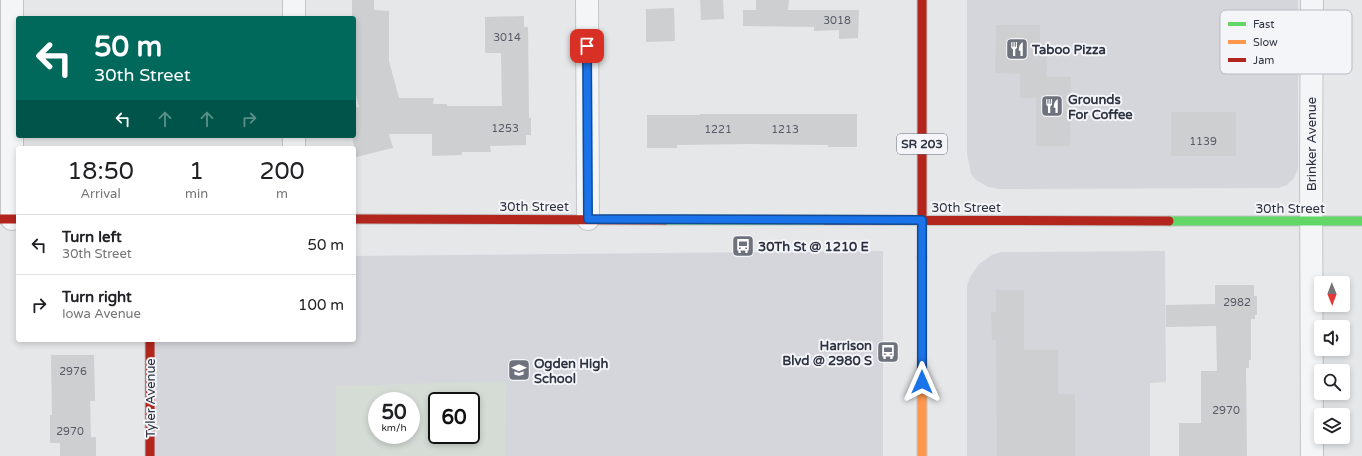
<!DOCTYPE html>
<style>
:root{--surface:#fff;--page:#f6f6f6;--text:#202124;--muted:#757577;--line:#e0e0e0}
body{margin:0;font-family:"Varela Round",sans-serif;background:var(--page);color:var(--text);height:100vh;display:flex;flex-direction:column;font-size:15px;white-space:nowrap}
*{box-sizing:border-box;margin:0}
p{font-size:13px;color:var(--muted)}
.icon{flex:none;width:22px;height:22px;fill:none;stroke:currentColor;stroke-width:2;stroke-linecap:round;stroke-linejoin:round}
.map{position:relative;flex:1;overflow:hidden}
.drawer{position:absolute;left:16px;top:146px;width:340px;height:196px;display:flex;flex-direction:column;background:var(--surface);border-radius:4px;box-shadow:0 2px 6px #0003}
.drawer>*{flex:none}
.banner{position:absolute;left:16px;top:16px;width:340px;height:122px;border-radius:4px;box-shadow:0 2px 6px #0003;background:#00695c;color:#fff;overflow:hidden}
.needle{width:26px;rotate:179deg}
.fabs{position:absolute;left:1314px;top:276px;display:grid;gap:8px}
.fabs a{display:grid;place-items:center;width:36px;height:36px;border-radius:4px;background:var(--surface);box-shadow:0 2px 6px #0003;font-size:20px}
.speed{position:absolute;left:368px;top:392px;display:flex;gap:8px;font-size:20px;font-weight:700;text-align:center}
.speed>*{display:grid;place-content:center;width:52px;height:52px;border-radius:50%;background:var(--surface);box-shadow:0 2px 6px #0003;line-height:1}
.speed small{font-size:10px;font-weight:400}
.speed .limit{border:2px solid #111;border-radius:6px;background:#fff;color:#111}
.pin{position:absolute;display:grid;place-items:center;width:34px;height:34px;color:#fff;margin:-17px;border-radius:8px;box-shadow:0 2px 6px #0006}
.me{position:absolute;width:44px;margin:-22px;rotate:0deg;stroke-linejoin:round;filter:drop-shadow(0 0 3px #0008)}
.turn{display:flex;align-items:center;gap:14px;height:84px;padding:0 12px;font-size:18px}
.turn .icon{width:52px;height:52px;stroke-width:2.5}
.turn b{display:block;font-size:28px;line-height:34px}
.lanes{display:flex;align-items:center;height:38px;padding:0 12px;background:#0003;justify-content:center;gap:20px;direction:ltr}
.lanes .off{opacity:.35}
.eta{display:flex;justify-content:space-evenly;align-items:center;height:68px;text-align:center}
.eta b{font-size:24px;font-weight:600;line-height:28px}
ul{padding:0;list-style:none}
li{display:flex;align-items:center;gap:12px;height:60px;padding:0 12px;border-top:1px solid var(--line)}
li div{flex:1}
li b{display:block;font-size:15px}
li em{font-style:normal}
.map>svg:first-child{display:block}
.built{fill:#d4d6dc;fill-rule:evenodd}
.green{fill:#d5dcd6;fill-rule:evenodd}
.building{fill:#cecfd1}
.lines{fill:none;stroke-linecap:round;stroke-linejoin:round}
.street-casing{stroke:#c3c5c7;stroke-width:24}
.fast-casing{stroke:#c3c5c7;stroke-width:11}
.slow-casing{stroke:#c3c5c7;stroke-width:11}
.jam-casing{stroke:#c3c5c7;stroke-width:11}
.street{stroke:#f4f5f6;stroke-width:22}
.fast{stroke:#63d668;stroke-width:9}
.slow{stroke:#ff974d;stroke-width:9}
.jam{stroke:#b3261e;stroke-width:9}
.route-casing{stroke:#114b97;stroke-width:10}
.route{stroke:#1a73e8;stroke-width:7}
.labels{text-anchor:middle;stroke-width:4;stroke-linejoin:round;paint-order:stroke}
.number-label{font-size:11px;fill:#565b66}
.shield{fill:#f4f5f8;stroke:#696d78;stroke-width:1}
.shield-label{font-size:12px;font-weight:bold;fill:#2d3341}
.poi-label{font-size:13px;font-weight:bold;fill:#2d3341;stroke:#f4f5f8;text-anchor:start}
.street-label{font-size:13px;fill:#2d3341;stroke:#f4f5f8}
.key{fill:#f4f5f8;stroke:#b8bbc1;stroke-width:1}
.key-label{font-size:11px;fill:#2d3341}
</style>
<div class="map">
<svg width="1362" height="456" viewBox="0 0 1362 456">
<rect width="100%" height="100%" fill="#e5e7e9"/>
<path class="built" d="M 967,0 L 1298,0 L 1298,169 L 1294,178 L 1287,185 L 1278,188 L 999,189 L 988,187 L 976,180 L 971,174 L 967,154 Z
M 883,251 L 883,456 L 156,456 L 156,340 L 354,340 L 354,256 ZM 377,401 L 411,401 L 411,435 L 377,435 ZM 437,401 L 471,401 L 471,435 L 437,435 Z
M 1165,251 L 1166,382 L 1150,383 L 1150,456 L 967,456 L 967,286 L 970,277 L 979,264 L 992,255 L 1001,252 Z"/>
<path class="green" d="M 506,381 L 505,456 L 336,456 L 336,386 ZM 377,401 L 411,401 L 411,435 L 377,435 ZM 437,401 L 471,401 L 471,435 L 437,435 Z"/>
<path class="building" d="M 352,0 L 374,0 L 374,10 L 389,11 L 389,61 L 399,98 L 434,98 L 433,104 L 447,104 L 447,106 L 502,106 L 501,53 L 485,53 L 485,17 L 524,16 L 524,27 L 528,27 L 529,118 L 531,118 L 531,135 L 526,135 L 526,145 L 490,146 L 491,152 L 462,152 L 462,155 L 432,156 L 432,134 L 389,134 L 393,148 L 356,157 L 352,136 L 354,136 L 354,108 L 359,107 L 354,87 L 354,18 L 352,18 Z
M 700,0 L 723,0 L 724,19 L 701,20 Z
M 756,0 L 789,0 L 788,10 L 859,10 L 858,38 L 839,39 L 839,30 L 814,31 L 814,27 L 743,26 L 743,10 L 756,10 Z
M 674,8 L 675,41 L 646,42 L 646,9 Z
M 996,25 L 1040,25 L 1040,43 L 1046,43 L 1047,77 L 1071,77 L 1070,146 L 1036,146 L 1036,98 L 1020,98 L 1020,74 L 995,73 Z
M 1171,112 L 1236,112 L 1236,156 L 1171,156 Z
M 700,114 L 857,114 L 857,147 L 828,147 L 828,145 L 751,144 L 677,145 L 677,148 L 647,148 L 647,115 L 700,115 Z
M 1215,285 L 1254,285 L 1254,296 L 1257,296 L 1257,315 L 1255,315 L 1255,319 L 1251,319 L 1251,360 L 1249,360 L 1249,368 L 1246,368 L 1247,456 L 1179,456 L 1179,423 L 1201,423 L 1201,371 L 1217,371 L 1216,326 L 1166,327 L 1166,305 L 1215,304 Z
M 996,290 L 1024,290 L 1024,350 L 1058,350 L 1058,394 L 1075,394 L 1075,456 L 997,456 L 996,340 L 992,340 L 991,312 L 996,312 Z
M 51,355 L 94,355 L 95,401 L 90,401 L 91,437 L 96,437 L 96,456 L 60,456 L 60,443 L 50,443 L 50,415 L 52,415 Z"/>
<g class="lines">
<g class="street-casing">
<path id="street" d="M 12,0 L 12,219
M 587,0 L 588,219
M 294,18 L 294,0
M 294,148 L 294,136
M 1312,456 L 1311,158 L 1312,0"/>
</g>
<g class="fast-casing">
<path id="fast" d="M 665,220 L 826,220
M 1169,221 L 1362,221"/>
</g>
<g class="slow-casing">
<path id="slow" d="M 922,258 L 922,456"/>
</g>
<g class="jam-casing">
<path id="jam" d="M 922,0 L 922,258
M 0,219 L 18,219
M 354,219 L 665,220
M 826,220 L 1169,221
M 150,340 L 150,456"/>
</g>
<use href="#street" class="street"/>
<use href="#fast" class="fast"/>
<use href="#slow" class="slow"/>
<use href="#jam" class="jam"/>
</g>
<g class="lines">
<g class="route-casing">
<path id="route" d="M 587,46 L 588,219 L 922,220 L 922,382"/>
</g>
<use href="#route" class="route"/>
</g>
<defs>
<g id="restaurant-square" transform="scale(1.15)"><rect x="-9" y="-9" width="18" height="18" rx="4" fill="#6d727c" stroke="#f4f5f8"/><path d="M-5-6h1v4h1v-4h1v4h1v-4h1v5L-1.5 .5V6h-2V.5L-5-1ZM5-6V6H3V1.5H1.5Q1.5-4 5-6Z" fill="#fff"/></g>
<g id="bus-square" transform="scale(1.15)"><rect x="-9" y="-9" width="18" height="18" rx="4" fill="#6d727c" stroke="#f4f5f8"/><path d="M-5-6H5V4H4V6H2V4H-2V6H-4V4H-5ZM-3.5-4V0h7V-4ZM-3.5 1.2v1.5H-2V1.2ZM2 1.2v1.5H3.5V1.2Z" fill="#fff"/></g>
<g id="school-square" transform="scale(1.15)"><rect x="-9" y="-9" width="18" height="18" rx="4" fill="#6d727c" stroke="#f4f5f8"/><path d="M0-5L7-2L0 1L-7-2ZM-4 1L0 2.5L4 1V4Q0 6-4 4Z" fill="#fff"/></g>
</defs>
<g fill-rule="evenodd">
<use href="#restaurant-square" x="1017" y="49"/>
<use href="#restaurant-square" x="1052" y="106"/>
<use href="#bus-square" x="743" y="246"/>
<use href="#bus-square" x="888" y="352"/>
<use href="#school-square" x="519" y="370"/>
</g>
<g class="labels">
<g class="number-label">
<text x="837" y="24">3018</text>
<text x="507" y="41">3014</text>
<text x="505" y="132">1253</text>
<text x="718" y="133">1221</text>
<text x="785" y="133">1213</text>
<text x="1203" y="145">1139</text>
<text x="1237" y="306">2982</text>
<text x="73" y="375">2976</text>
<text x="1226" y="414">2970</text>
<text x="70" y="435">2970</text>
</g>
<rect class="shield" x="897" y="134" width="50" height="20" rx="3"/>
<g class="shield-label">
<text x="922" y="148">SR 203</text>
</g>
<g class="poi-label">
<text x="1032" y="54">Taboo Pizza</text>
<text x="1068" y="104">Grounds<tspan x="1068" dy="15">For Coffee</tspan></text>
<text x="758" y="251">30Th St @ 1210 E</text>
<text x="872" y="350" text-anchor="end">Harrison<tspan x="872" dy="15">Blvd @ 2980 S</tspan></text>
<text x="534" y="368">Ogden High<tspan x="534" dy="15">School</tspan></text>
</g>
<g class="street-label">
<text transform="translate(1311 144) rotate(-90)" y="5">Brinker Avenue</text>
<text x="534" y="211">30th Street</text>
<text x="966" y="212">30th Street</text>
<text x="1290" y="213">30th Street</text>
<text transform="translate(150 398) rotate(-90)" y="5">Tyler Avenue</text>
</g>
</g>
<rect x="1220" y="10" width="132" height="64" rx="6" class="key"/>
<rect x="1228" y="22" width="18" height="4" fill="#63d668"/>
<rect x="1228" y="40" width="18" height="4" fill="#ff974d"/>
<rect x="1228" y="58" width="18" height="4" fill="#b3261e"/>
<g class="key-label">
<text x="1253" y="28">Fast</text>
<text x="1253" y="46">Slow</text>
<text x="1253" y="64">Jam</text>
</g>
</svg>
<div class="fabs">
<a><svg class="needle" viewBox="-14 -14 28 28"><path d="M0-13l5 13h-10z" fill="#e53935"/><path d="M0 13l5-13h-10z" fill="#757577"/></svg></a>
<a><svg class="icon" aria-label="sound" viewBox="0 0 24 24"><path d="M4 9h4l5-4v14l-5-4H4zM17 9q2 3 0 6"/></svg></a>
<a><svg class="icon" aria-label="search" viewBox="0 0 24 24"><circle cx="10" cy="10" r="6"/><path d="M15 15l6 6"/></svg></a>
<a><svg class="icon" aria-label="layers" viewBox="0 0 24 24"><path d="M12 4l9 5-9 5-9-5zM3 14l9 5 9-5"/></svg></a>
</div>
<div class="speed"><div>50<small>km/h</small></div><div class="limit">60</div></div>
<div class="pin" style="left:587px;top:46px;background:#d93025"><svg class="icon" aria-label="arrive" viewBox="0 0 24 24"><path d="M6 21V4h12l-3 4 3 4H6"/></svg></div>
<svg class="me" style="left:922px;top:382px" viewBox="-20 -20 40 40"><path d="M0-17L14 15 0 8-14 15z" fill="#1a73e8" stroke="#fff" stroke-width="4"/></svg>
<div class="banner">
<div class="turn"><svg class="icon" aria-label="left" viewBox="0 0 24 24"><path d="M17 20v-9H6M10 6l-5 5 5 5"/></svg><div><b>50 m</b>30th Street</div></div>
<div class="lanes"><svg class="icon" aria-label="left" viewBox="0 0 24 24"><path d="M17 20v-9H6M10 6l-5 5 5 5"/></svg><svg class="icon off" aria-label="ahead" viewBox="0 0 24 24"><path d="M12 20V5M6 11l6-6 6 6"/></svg><svg class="icon off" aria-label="ahead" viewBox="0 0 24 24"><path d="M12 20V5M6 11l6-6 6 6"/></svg><svg class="icon off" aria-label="right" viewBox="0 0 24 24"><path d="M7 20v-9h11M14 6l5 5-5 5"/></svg></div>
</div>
<section class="drawer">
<div class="eta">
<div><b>18:50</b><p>Arrival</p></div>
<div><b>1</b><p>min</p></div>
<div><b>200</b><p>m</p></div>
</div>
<ul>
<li><svg class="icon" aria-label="left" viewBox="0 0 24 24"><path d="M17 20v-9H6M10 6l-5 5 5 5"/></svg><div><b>Turn left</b><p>30th Street</p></div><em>50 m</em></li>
<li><svg class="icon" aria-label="right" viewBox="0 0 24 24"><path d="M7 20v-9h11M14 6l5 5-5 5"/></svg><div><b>Turn right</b><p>Iowa Avenue</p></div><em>100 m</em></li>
</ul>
</section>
</div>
